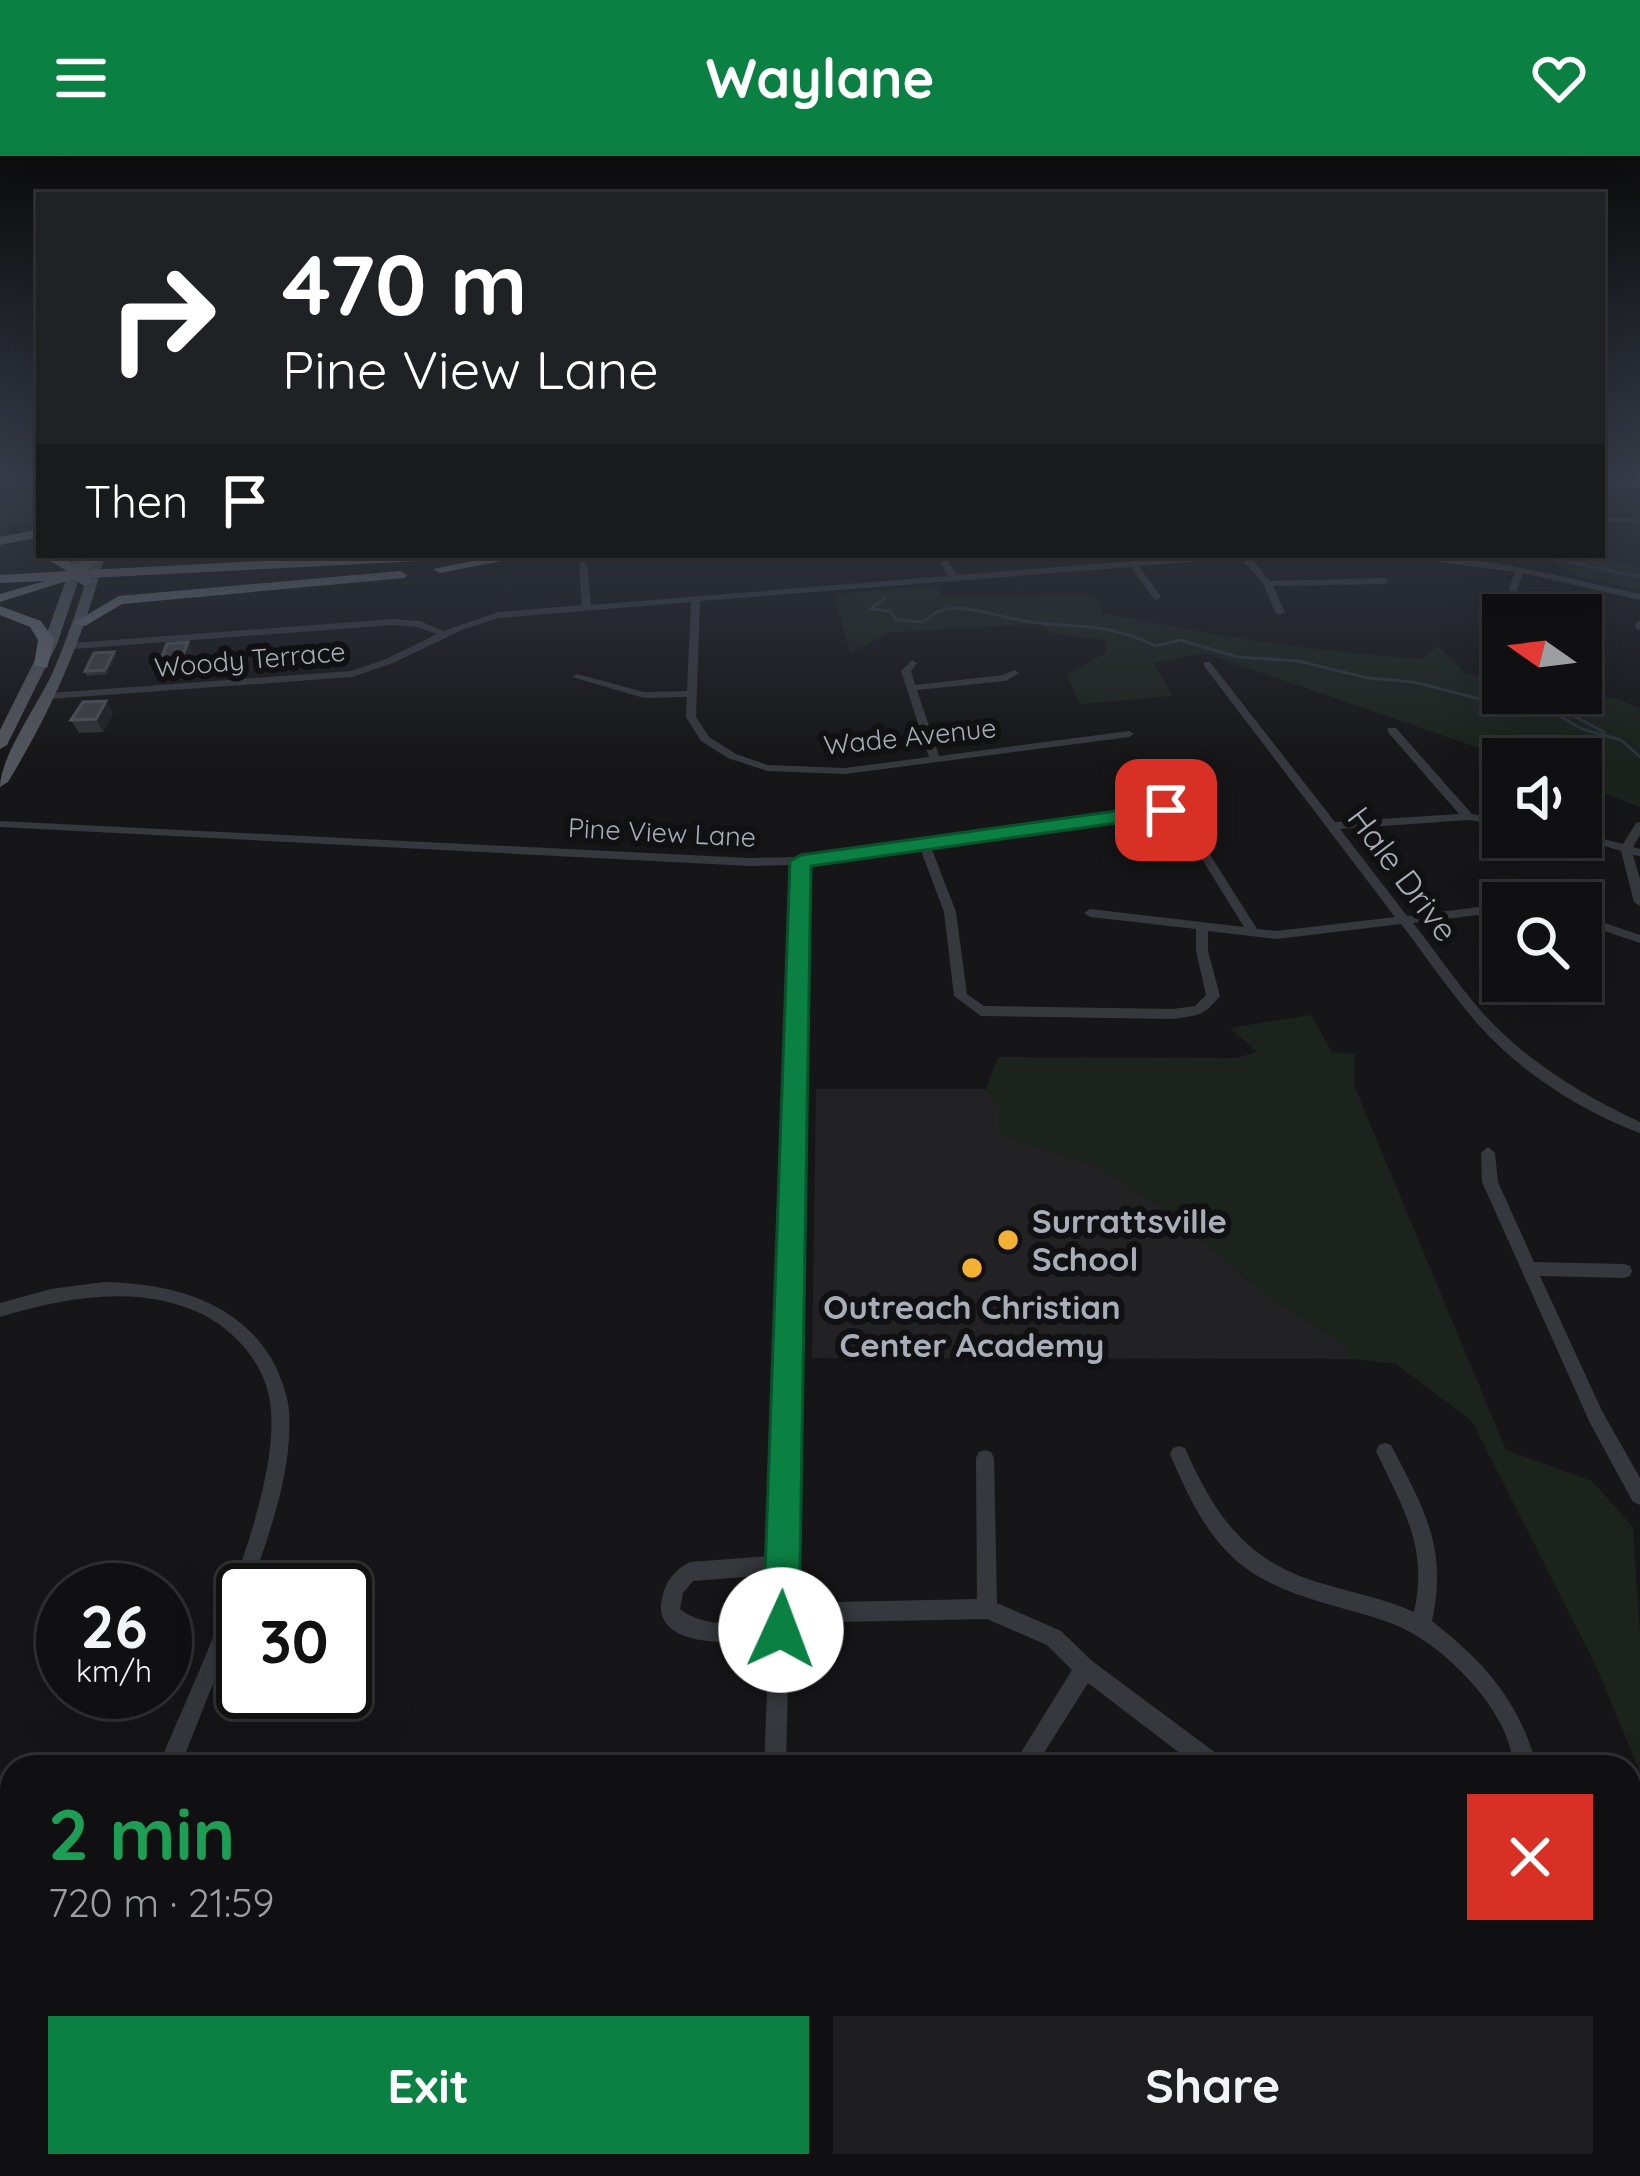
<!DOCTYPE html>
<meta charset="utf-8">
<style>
:root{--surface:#101012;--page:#1e1e20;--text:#f1f3f6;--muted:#9c9d9f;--line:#303032;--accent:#0b8043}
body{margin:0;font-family:Quicksand,sans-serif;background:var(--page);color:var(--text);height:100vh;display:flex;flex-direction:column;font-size:45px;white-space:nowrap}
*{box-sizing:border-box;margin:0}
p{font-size:39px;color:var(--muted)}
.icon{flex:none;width:66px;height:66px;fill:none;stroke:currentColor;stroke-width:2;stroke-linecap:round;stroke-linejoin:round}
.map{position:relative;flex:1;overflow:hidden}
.side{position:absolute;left:0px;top:1599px;width:1641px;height:423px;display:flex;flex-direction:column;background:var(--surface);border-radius:36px 36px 0 0;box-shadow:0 12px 48px #0002,0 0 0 3px var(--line)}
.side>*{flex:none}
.banner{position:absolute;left:36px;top:36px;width:1569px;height:366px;border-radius:0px;box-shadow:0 12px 48px #0002,0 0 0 3px var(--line);background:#202124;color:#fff;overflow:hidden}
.needle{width:78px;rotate:284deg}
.controls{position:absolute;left:1482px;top:438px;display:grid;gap:24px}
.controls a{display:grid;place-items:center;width:120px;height:120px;border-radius:0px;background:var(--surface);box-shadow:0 12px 48px #0002,0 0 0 3px var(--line);font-size:60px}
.speed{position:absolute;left:36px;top:1407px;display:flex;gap:24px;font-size:60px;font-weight:700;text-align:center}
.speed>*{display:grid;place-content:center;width:156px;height:156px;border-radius:50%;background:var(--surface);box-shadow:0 12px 48px #0002,0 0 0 3px var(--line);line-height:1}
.speed small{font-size:30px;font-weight:400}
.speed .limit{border:6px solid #111;border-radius:18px;background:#fff;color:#111}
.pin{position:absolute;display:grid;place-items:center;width:102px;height:102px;color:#fff;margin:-51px;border-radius:24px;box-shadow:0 6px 18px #0006}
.me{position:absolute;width:132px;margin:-66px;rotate:2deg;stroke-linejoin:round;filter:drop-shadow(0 0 9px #0008)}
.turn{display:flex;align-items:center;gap:42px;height:252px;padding:0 48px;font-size:54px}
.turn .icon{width:156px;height:156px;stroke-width:2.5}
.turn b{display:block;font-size:84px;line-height:102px}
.then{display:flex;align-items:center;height:114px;padding:0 48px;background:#0003;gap:24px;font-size:45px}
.round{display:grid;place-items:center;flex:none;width:126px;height:126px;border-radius:0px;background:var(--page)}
.head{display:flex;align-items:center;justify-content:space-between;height:204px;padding:0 48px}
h1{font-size:72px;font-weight:700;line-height:90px;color:#1e9e55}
.action{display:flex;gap:24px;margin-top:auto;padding:24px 48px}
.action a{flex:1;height:138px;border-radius:0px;background:var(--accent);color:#fff;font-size:48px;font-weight:700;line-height:138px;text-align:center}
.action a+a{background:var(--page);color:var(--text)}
header{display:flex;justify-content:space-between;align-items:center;height:156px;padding:0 48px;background:var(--accent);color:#fff;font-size:54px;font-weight:700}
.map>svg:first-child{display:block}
.built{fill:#222225}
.green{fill:#1c231d}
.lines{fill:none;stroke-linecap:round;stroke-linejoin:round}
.stream{stroke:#2c353c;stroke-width:3}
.minor{fill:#37383d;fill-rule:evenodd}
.major{fill:#53555c;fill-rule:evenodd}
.highway{fill:#63666e;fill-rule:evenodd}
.wall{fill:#323236}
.shaded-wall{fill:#212124}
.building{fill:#3f3f44;stroke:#4f5156;stroke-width:3}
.route{fill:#0b8043;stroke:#07532c;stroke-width:3}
.poi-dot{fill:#f2b134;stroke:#111113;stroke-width:4.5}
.labels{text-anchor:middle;stroke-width:12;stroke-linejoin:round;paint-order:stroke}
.far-street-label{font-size:27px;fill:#a8adb8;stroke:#111113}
.street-label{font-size:33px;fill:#a8adb8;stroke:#111113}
.poi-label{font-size:33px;font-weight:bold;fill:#a8adb8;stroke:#111113;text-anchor:start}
</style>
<header><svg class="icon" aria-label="menu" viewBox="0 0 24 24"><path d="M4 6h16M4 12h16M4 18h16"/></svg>Waylane<svg class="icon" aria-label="heart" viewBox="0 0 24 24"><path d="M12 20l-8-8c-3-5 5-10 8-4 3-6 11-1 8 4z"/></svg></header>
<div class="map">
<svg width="1640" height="2020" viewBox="0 0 1640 2020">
<rect width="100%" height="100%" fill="#161618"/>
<path class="built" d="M 0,325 L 39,325 L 39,364 L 0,372 Z
M 816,933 L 986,933 L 999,951 L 999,978 L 1096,1010 L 1168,1056 L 1262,1136 L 1340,1186 L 1352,1203 L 812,1202 Z"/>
<path class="green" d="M 1595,399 L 1640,413 L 1640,435 L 1572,418 L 1554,407 L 1568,400 Z
M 937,429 L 943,442 L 1093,439 L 1104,457 C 1209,479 1315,496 1422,503 L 1438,490 L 1466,518 L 1503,525 L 1503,537 L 1568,537 L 1614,542 L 1640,552 L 1640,651 L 1581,629 L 1581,603 L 1511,603 L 1204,497 L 1154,507 L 1173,540 L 1080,548 L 1067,518 L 1107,496 L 1104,484 L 1050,477 L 1040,468 L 891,476 L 850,497 L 834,438 Z
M 1311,859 L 1332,896 L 1355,898 L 1354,929 L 1506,1294 L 1592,1325 L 1633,1371 L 1640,1480 L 1640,1616 L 1596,1510 L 1472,1265 L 1396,1208 L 1352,1203 L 1340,1186 L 1262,1136 L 1168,1056 L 1096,1010 L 999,978 L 999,951 L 986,933 L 998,901 L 1236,902 L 1257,896 L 1230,872 Z"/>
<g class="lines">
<path class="stream" d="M 1570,406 L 1640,421
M 885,442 L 871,453 L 890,455 L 896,464 L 923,466 C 933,457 944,451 957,452 C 979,453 1002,461 1024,465 C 1074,473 1106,465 1155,490 L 1180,484 L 1238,501 L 1298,505 L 1368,522 L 1414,526 L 1511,551 L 1546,552 L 1582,573 L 1621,584 L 1640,601
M 1572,559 L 1604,576"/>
<path class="minor" d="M 1602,361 L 1640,363 L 1640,367 L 1602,365 Z
M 936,399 L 944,399 L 957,419 L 1211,399 L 1248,399 L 1270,425 L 1385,422 L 1389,425 L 1385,428 L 1273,430 L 1285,456 L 1280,459 L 1275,456 L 1264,429 L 1241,402 L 1139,410 L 1161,441 L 1157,444 L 1154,443 L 1131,411 L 700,445 L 696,561 L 709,581 L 736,598 L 768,609 L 845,612 L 929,601 L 901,515 L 912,504 L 917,507 L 911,515 L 915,529 L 1003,519 L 1014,514 L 1019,517 L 1006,525 L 917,534 L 939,600 L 1129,575 L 1134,578 L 1129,581 L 845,618 L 767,615 L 728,602 L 701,585 L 686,561 L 687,541 L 644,542 L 572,521 L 577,518 L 644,536 L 687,535 L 691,446 L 498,462 L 464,473 L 393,507 L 352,521 L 50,543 L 45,540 L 50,537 L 351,515 L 386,503 L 437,478 L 418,471 L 393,469 L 73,493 L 68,490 L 73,487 L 393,463 L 420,465 L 444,475 L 498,456 L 582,449 L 579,408 L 583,405 L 587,408 L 591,449 L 948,420 Z
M 1403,399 C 1483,399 1562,421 1640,438 L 1640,444 L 1523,417 L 1509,459 L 1503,459 L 1503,461 L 1499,459 L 1515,416 L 1407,402 Z
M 1640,465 L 1640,474 L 1636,473 L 1635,468 Z
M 1204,506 L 1210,506 L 1335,666 L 1459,658 L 1388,576 L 1388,572 L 1396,572 L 1472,658 L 1503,663 L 1503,669 L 1468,664 L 1340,673 L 1407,760 L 1503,748 L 1503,756 L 1413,767 C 1436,796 1457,827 1481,855 C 1525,904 1580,938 1640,966 L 1640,977 C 1576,953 1514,912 1470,859 C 1446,830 1424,798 1401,768 L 1277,783 L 1208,775 L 1208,795 L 1220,840 C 1203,861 1198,859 1173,863 L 981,860 L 954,840 L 944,756 L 920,692 L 807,708 L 791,1404 L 793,1409 L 790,1415 L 790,1447 L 977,1443 L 976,1302 L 979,1296 L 985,1294 L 991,1296 L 994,1302 L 997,1447 L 1061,1475 L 1092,1505 L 1224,1603 L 1227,1611 L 1198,1611 L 1088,1527 L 1035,1611 L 1012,1611 L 1072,1514 L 1047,1489 L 987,1463 L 789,1467 L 791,1475 L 789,1480 L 786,1611 L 764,1611 L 769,1485 C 738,1487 650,1494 662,1442 C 666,1425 674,1414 690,1406 L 771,1400 L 795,709 L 749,710 L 0,671 L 0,665 L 749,702 L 801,701 L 1172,651 L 1185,659 L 1257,773 L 1277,775 L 1395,761 L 1204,510 ZM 1170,658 L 1177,663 L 1244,771 L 1090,753 L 1084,757 L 1090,761 L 1196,773 L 1196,795 L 1206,839 L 1195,850 L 1173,853 L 984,850 L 967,838 L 956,756 L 931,691 ZM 771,1419 L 769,1465 C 740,1467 705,1473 680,1453 L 683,1437 L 693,1425 Z
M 1640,666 L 1640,679 L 1633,691 L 1640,693 L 1640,700 L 1633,699 L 1640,723 L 1640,750 L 1634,746 L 1621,695 L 1576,681 L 1581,681 L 1581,677 L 1623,688 L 1636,667 Z
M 1581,759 L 1640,779 L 1640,787 L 1581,767 Z
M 1488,991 L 1495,997 L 1498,1026 L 1534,1106 L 1624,1108 L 1630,1110 L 1632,1115 L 1630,1120 L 1624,1122 L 1540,1120 L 1602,1255 L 1640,1322 L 1640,1349 L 1633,1346 L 1590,1267 L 1482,1026 L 1481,997 Z
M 104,1126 C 172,1127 243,1146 276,1211 C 282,1225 288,1240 289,1255 C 293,1316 269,1377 250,1434 L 243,1434 L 243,1452 L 180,1611 L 158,1611 C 194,1524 291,1325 268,1236 C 260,1204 235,1176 206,1160 C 141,1127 66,1141 0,1161 L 0,1147 L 51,1133 Z
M 1385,1287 L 1391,1289 C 1424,1353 1448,1391 1432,1465 C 1485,1507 1519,1544 1537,1611 L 1515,1611 C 1511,1596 1508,1581 1500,1567 C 1479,1526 1429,1479 1385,1465 C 1335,1448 1281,1441 1239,1407 C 1205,1378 1187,1338 1170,1298 L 1173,1292 L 1179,1290 L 1185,1292 C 1214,1358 1245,1404 1317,1426 C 1349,1436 1383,1442 1414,1456 C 1429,1391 1402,1351 1376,1295 L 1379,1289 Z
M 1629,1713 L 1640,1715 L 1640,1737 L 1629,1735 Z
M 12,1997 L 12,2010 L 25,2010 L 21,2020 L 0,2020 L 3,2001 Z
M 745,2010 L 771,2010 L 770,2020 L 744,2020 Z"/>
<path class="major" d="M 75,399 L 87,399 L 57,488 L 7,589 L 0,593 L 0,574 L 43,488 Z
M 93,399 L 105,399 C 84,481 52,554 8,626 L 0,631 C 0,601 38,548 52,518 C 69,479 82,440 93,399 Z"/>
<path class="highway" d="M 1602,325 L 1640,325 L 1640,332 L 1602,330 Z
M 39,373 L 39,381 L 0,389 L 0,381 Z
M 40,399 L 58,399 L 76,409 L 91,399 L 105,399 L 87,414 L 380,399 L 465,399 L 458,403 L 89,422 L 92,426 L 85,430 L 73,423 L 0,446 L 0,438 L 45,425 L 0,427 L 0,419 L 67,415 Z
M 502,399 L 534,399 L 440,417 L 433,413 Z
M 400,415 L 407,419 L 405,422 L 122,448 L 85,470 L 73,467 L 119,440 Z
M 0,450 L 41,465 L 54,484 L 47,512 L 34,509 L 38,484 L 30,471 L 0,459 Z"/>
</g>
<path class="wall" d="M 188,486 L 193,499 L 187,517 L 166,518 L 160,505 Z
M 114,496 L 116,500 L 107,518 L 87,520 L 85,515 Z
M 106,545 L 113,558 L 103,576 L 79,577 L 71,564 Z"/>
<path class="shaded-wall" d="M 188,486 L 193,499 L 187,517 L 181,503 Z
M 114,496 L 116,500 L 107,518 L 105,514 Z
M 106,545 L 113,558 L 103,576 L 96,563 Z"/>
<path class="building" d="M 188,486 L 181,503 L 160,505 L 167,488 Z
M 114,496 L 105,514 L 85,515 L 94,497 Z
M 106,545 L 96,563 L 71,564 L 83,546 Z"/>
<linearGradient id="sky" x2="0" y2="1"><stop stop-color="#0c0c0d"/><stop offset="0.53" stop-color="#363c48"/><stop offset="1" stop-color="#363c48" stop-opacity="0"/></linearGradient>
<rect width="1640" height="608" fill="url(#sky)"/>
<path class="route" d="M 1166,648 L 1173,650 L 1173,659 L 811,710 L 799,1474 L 794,1487 L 781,1493 L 768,1487 L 763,1474 L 790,705 L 801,699 Z"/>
<g class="poi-dot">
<circle cx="1008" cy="1084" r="12"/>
<circle cx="972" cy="1112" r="12"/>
</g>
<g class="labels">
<g class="far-street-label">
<text transform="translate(250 504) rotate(-5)" y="9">Woody Terrace</text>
<text transform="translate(910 581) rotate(-6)" y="9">Wade Avenue</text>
<text transform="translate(662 677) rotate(3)" y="9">Pine View Lane</text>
</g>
<g class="street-label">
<text transform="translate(1403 718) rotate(53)" y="12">Hale Drive</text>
</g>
<g class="poi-label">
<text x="1032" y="1077">Surrattsville<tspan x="1032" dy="38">School</tspan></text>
<text x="972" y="1163" text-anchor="middle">Outreach Christian<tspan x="972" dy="38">Center Academy</tspan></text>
</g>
</g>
</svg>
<div class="controls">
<a><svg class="needle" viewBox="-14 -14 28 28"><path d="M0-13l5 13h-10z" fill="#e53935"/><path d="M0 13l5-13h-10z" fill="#9c9d9f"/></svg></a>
<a><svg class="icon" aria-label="sound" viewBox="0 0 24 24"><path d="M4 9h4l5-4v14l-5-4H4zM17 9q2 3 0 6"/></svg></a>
<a><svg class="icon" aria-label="search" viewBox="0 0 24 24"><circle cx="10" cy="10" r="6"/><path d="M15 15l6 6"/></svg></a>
</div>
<div class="speed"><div>26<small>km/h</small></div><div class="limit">30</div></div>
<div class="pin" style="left:1166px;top:654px;background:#d93025"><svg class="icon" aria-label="arrive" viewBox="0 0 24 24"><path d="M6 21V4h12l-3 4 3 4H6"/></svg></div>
<svg class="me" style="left:781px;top:1474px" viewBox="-20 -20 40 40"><circle r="19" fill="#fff"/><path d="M0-13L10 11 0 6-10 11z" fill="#0b8043"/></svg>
<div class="banner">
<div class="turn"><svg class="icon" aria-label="right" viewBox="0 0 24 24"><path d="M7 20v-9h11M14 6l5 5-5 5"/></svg><div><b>470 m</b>Pine View Lane</div></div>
<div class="then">Then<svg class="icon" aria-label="arrive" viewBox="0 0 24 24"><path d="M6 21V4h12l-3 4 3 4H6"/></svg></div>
</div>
<section class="side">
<div class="head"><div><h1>2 min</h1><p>720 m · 21:59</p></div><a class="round" style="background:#d93025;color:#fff"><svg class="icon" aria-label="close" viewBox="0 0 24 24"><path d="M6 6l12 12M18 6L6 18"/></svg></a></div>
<div class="action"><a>Exit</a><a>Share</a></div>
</section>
</div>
